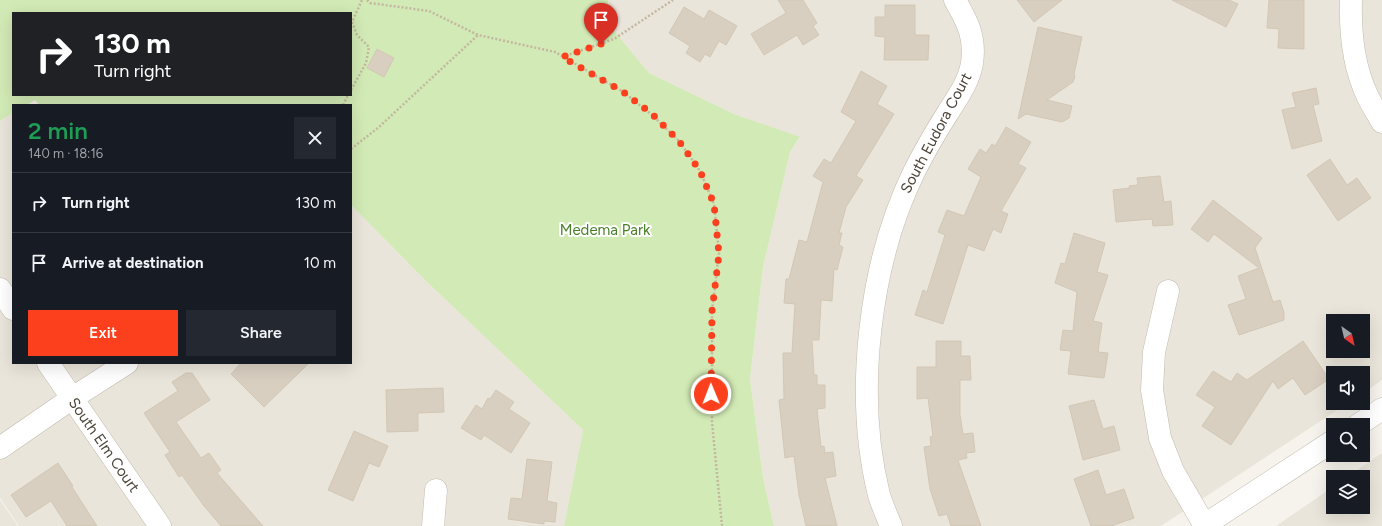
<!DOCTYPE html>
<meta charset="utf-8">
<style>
:root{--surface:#171b24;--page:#242831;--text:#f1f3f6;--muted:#9ea1a6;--line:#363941;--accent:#fc3f1d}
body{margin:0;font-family:Figtree,sans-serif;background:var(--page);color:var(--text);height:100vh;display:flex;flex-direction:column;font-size:15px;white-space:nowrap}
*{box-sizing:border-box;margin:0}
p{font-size:13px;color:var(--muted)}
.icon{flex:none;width:22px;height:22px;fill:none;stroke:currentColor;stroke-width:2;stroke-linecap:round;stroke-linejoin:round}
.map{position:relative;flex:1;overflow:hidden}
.sheet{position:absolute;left:12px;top:104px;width:340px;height:260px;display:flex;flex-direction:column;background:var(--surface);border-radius:0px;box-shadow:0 4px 16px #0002}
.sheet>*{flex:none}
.hud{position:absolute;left:12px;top:12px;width:340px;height:84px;border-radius:0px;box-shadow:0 4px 16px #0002;background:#202124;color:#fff;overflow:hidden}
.needle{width:26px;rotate:146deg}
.buttons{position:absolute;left:1326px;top:314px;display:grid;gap:8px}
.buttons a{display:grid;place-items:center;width:44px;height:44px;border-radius:0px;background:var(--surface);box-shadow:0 4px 16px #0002;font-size:20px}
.pin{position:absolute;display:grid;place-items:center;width:34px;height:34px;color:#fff;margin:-41px -17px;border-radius:50% 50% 50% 0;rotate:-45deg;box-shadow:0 0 4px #0007}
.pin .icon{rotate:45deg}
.me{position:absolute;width:44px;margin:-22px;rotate:359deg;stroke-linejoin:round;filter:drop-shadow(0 0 3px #0008)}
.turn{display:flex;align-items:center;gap:14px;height:84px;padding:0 16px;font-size:18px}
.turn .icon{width:52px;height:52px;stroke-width:2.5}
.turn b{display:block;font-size:28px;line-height:34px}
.round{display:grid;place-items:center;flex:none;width:42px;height:42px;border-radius:0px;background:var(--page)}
.headline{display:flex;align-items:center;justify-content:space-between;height:68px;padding:0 16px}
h1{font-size:24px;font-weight:600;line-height:30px;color:#1e9e55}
.primary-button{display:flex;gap:8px;margin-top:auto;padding:8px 16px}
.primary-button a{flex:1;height:46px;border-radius:0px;background:var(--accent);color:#fff;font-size:16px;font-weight:600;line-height:46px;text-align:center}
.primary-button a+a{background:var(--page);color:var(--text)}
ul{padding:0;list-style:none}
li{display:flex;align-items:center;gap:12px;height:60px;padding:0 16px;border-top:1px solid var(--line)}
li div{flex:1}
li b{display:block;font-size:15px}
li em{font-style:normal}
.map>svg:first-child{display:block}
.residential{fill:#eae5da;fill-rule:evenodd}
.green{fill:#d2eab5;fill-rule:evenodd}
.building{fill:#d8cfc1;stroke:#d3c7b4}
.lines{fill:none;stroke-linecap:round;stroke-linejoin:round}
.minor-casing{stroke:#c2bbae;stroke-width:23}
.tertiary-casing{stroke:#c2bbae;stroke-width:23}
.path{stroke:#c4b79f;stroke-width:2.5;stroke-dasharray:2 2;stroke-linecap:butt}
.minor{stroke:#fff;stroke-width:22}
.tertiary{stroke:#fff;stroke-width:22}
.route{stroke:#fc3f1d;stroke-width:7;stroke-dasharray:0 12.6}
.labels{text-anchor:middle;stroke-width:4;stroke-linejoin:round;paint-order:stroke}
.street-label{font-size:15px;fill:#4b4439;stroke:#fff}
.park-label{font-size:15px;fill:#4a7f2a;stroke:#fff}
</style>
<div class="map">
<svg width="1382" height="526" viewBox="0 0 1382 526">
<rect width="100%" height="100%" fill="#f6f3ec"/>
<path class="residential" d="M 608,0 L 1382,0 L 1382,380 L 1363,393 L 1363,373 L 1333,373 L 1333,403 L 1348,403 L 1161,526 L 774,526 L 763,478 L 750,379 L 763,267 L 790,152 L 800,138 L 734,114 L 649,73 L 611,27 ZM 1333,321 L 1363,321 L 1363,351 L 1333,351 Z
M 13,113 L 13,363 L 351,363 L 351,205 L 428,283 L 583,430 L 564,526 L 19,526 L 0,498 L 0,121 Z
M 1382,453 L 1382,526 L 1276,526 L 1333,487 L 1333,507 L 1363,507 L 1363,477 L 1347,477 Z
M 0,500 L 2,503 L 18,526 L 0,526 Z"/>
<path class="green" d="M 0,0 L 608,0 L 611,27 L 649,73 L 734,114 L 800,137 L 790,152 L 763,267 L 750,379 L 763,478 L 774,526 L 564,526 L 583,430 L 428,283 L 351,205 L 351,105 L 39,105 L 35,100 L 27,105 L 13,105 L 13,113 L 0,121 ZM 13,13 L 351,13 L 351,95 L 13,95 Z"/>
<path class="building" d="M 778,0 L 803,0 L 817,23 L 813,26 L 819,35 L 803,45 L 797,35 L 764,55 L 751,34 L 786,13 Z
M 1017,0 L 1062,0 L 1034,22 Z
M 1172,0 L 1229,0 L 1238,4 L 1226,27 Z
M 1269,0 L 1304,0 L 1304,49 L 1278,48 L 1279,29 L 1267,28 Z
M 885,5 L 915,5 L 915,35 L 929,35 L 928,60 L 884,60 L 885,37 L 875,36 L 875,17 L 885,17 Z
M 684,7 L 704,19 L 709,10 L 737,26 L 726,45 L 719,41 L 710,57 L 705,54 L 700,62 L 686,53 L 690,46 L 669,33 Z
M 1038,27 L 1082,37 L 1074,74 L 1075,76 L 1073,82 L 1047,100 L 1072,106 L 1069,118 L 1062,122 L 1026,114 L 1018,119 Z
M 377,49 L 394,58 L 384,77 L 367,68 Z
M 861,71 L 887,86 L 877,104 L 894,114 L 856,176 L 863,180 L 846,207 L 839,233 L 842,233 L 839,245 L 843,247 L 837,270 L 834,269 L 832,301 L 821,300 L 819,340 L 812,340 L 814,375 L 817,375 L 817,385 L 825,385 L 825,408 L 817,409 L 821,447 L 824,446 L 825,453 L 833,452 L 836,476 L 825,478 L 837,526 L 806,526 L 799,495 L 794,456 L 785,458 L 779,400 L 784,399 L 783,353 L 792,353 L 795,304 L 784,303 L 786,279 L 789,279 L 799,240 L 807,242 L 823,182 L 813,176 L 824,159 L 831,163 L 856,121 L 841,112 Z
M 1316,88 L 1319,104 L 1313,105 L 1322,141 L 1292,149 L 1282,110 L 1296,107 L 1292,93 Z
M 1006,127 L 1031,142 L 1018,164 L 1026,168 L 1001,211 L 1008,214 L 1001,233 L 993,229 L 984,251 L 968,245 L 943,324 L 915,315 L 923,290 L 927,292 L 945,235 L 938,232 L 947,210 L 964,216 L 981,177 L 968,169 L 980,149 L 986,153 L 992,144 L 995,146 Z
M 1330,159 L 1347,185 L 1357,178 L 1371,198 L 1338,221 L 1307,175 Z
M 1160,176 L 1164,202 L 1171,201 L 1173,225 L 1153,226 L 1152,219 L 1116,222 L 1113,190 L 1130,188 L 1129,186 L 1138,185 L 1137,178 Z
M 1213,200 L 1262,238 L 1255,248 L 1273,302 L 1280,300 L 1284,313 L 1284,320 L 1239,335 L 1228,305 L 1246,299 L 1238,276 L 1259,268 L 1214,234 L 1208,242 L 1191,229 Z
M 1074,233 L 1105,243 L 1097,272 L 1108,275 L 1093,321 L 1102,323 L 1098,352 L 1108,353 L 1104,378 L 1068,374 L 1071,351 L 1060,350 L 1063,330 L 1073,331 L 1077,292 L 1055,283 L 1061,263 L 1065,264 Z
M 936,341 L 961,341 L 961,356 L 970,356 L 971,380 L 960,380 L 960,415 L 963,434 L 973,433 L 975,452 L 966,453 L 967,458 L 958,460 L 981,526 L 951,526 L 947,514 L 939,516 L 930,489 L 924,447 L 931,446 L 930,437 L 933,436 L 928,398 L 917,399 L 917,367 L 936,367 Z
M 1303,341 L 1329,379 L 1305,395 L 1293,378 L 1278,389 L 1273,381 L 1231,445 L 1202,426 L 1215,407 L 1196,395 L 1213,371 L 1231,382 L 1237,373 L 1247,380 Z
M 241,363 L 309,363 L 264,407 L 231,374 Z
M 186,373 L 192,373 L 210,400 L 176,422 L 201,458 L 209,453 L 221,470 L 217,473 L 263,526 L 221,526 L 204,506 L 182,475 L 179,477 L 165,455 L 170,452 L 144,413 L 178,391 L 172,382 Z
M 443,388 L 444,412 L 418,413 L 418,431 L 387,432 L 386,390 Z
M 496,390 L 514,402 L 509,409 L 530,423 L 511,453 L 484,435 L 481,440 L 461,428 L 476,405 L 482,409 L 488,398 L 490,399 Z
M 1094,400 L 1103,429 L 1114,426 L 1120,450 L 1083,460 L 1069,406 Z
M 354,431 L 388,446 L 379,467 L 369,463 L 353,501 L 328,490 Z
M 527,459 L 552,462 L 547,501 L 557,503 L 555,522 L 544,521 L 544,524 L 508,519 L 511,498 L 522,499 Z
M 58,463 L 73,486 L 72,487 L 97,526 L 67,526 L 51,501 L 26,517 L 11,495 Z
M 1098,470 L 1106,495 L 1124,489 L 1134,518 L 1111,526 L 1091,526 L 1074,479 Z"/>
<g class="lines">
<g class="minor-casing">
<path id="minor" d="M 1351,0 C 1350,32 1353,65 1367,95 C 1371,104 1377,113 1382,122
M 0,289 L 13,309
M 1168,291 L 1154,352 L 1152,390 L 1160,438 L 1173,471 L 1205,526
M 48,363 L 160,526
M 0,448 L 71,399 L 127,363
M 433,526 L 436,490
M 891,526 C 887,516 882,505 879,495 C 854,395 869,264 914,172 C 924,152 935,133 947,114 C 957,98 969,82 972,63 C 976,37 967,21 955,0"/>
</g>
<g class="tertiary-casing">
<path id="tertiary" d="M 1358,425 L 1382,409
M 1203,526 L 1333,441"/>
</g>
<path class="path" d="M 367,0 L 370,3 L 429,11 L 478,35 L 555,52 L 622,91 L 652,115 L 679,141 L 700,171 L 714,204 L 719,253 L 712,311 L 712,422 L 722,526
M 562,57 L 614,39 L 673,0
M 351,90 L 366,63 L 369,47 L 357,35 L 352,22 L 362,0
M 343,105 L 348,95
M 351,149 L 379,127 L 478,35"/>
<use href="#minor" class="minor"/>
<use href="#tertiary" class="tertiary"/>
</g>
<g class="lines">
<path class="route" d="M 601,44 L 562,57 L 622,91 L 652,114 L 679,141 L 700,171 L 714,204 L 719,254 L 712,311 L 711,394"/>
</g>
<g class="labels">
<g class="street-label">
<text transform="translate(936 133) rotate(-62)" y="5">South Eudora Court</text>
<text transform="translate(104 445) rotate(55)" y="5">South Elm Court</text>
</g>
<g class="park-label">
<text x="605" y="235">Medema Park</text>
</g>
</g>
</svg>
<div class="buttons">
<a><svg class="needle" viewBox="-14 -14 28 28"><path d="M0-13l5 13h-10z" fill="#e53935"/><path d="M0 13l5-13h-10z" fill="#9ea1a6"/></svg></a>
<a><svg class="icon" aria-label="sound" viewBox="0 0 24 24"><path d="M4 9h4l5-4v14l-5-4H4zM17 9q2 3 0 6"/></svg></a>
<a><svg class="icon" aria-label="search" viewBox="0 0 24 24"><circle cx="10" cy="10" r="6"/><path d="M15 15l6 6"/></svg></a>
<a><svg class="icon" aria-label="layers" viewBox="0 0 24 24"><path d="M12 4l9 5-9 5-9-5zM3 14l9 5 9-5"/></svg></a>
</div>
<div class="pin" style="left:601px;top:44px;background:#d93025"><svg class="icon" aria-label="arrive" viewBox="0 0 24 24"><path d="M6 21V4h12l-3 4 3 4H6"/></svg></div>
<svg class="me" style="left:711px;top:394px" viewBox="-20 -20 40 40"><circle r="17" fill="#fc3f1d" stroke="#fff" stroke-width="3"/><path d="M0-11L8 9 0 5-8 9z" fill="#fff"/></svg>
<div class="hud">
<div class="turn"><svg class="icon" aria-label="right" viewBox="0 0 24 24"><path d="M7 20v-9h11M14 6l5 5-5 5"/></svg><div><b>130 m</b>Turn right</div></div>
</div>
<section class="sheet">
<div class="headline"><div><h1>2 min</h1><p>140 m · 18:16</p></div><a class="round"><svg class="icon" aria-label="close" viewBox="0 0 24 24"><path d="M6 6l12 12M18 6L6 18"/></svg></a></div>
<ul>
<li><svg class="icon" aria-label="right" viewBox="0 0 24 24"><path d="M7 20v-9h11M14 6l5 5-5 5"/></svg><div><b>Turn right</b></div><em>130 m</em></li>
<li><svg class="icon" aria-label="arrive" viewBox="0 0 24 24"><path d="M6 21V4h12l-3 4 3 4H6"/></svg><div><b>Arrive at destination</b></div><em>10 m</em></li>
</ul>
<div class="primary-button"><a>Exit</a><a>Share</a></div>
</section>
</div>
